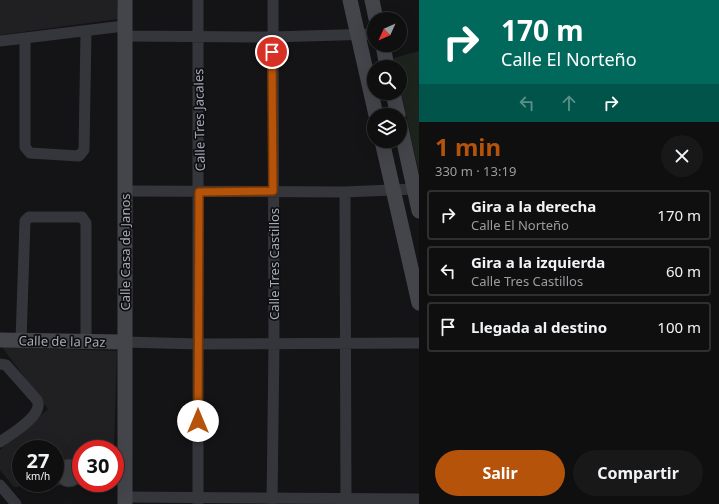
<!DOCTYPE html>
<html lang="es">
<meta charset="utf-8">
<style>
:root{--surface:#0f0f10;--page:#181819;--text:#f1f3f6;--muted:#9b9c9f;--line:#2f2f30;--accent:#b45309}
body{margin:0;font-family:"Noto Sans",sans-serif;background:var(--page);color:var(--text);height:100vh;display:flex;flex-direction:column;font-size:15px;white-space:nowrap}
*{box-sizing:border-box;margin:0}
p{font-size:13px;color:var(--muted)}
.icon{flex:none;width:22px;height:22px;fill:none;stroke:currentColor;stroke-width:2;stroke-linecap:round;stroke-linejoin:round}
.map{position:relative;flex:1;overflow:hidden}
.panel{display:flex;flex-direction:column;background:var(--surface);width:300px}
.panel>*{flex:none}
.top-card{background:#00695c;color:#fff;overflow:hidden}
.needle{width:26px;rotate:225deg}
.tools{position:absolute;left:367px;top:12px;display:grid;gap:8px}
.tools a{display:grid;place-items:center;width:40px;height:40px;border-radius:50%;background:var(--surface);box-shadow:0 4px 16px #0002,0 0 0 1px var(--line);font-size:20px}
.speed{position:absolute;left:12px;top:440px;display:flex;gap:8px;font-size:20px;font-weight:700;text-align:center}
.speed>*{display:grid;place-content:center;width:52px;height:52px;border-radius:50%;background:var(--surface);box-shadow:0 4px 16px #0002,0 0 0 1px var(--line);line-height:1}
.speed small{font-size:10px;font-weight:400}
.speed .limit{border:6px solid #d22;background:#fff;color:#111}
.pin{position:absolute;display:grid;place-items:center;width:34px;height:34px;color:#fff;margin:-17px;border:2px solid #fff;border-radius:50%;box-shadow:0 1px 4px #0007}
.me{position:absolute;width:44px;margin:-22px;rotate:0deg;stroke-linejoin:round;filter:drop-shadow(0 0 3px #0008)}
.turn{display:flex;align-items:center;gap:14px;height:84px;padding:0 16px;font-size:18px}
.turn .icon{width:52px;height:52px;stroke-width:2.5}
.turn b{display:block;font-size:28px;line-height:34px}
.lanes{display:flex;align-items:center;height:38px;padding:0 16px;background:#0003;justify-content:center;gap:20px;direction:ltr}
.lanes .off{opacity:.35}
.round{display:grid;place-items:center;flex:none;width:42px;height:42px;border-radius:21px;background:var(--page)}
.summary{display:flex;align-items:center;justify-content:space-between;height:68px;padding:0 16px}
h1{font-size:24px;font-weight:700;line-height:30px;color:var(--accent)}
.primary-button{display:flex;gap:8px;margin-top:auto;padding:8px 16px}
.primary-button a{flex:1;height:46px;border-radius:24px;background:var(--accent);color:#fff;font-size:16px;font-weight:700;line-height:46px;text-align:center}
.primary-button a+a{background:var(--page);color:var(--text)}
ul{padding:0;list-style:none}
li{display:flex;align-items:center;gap:12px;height:50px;margin:0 8px 6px;padding:0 8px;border:2px solid var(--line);border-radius:4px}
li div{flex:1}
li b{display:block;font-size:15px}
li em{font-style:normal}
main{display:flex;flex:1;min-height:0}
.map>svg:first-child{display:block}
.built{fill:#202023;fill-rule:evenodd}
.green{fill:#1c241d}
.building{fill:#3e3f43;stroke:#2e2e32}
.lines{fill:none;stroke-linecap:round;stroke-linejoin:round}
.lane{stroke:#35363b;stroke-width:5.5}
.street{stroke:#35363b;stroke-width:11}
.secondary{stroke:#43454b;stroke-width:15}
.route-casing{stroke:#753606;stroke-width:10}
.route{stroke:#b45309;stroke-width:7}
.labels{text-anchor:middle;stroke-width:3.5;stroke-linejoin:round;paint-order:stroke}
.street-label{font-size:13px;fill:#a5aab7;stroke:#0f0f11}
</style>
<main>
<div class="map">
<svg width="419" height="504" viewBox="0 0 419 504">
<rect width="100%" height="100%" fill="#141416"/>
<path class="built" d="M 0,0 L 117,0 L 118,19 L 0,35 Z
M 2,347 L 117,351 L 114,449 L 81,449 L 81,483 L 113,484 L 14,487 L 0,470 L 0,450 L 48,409 ZM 21,449 L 55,449 L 55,483 L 21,483 Z"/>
<path class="green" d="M 419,51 L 419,173 L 400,89 L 400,67 L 395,67 L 393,58 Z"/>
<path class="building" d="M55 473a14 14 0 1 1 28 0a14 14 0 1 1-28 0Z"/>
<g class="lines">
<path class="lane" d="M 376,16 L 391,19"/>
<path class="street" d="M 198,0 L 198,504
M 125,36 L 272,37 L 374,34
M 25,38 L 25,147 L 30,153 L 79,156 L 84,150 L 86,32
M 0,41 L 124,26
M 125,191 L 345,192 L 414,189
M 345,192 L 346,504
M 21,341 L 25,221 L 29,217 L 82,217 L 86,223 L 86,342
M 124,342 L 199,344 L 419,343
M 0,364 L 6,365 L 37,400 C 45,415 11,434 0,442
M 0,485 L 16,504
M 125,497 L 419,499
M 272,504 L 274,344 L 273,0"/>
<path class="secondary" d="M 125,0 L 125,504
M 350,0 L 376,115
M 372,0 L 376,19
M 383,45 L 387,67
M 393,93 L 398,115
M 400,124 L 419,211
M 382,141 L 419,303
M 0,340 L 124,342"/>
</g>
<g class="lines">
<g class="route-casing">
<path id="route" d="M 198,421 L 199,192 L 273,191 L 272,52"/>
</g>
<use href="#route" class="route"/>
</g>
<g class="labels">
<g class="street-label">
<text transform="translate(199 120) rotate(-91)" y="5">Calle Tres Jacales</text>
<text transform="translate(125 252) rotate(-90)" y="5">Calle Casa de Janos</text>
<text transform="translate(274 264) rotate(-90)" y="5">Calle Tres Castillos</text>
<text transform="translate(62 341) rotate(1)" y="5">Calle de la Paz</text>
</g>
</g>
</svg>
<div class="tools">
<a><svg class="needle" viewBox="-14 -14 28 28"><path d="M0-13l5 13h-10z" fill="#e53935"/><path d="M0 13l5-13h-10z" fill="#9b9c9f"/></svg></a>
<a><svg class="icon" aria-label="search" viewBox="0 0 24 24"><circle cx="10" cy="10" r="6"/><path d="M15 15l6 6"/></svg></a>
<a><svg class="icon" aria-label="layers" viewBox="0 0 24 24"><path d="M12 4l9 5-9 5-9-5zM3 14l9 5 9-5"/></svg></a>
</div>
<div class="speed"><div>27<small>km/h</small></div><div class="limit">30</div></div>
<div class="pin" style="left:272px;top:52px;background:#d93025"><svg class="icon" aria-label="arrive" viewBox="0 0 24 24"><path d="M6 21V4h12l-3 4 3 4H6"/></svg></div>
<svg class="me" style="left:198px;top:421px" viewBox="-20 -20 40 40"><circle r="19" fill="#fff"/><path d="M0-13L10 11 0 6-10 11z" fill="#b45309"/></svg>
</div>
<section class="panel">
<div class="top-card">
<div class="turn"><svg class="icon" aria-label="right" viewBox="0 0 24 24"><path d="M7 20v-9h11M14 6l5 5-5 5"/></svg><div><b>170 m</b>Calle El Norteño</div></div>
<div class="lanes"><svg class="icon off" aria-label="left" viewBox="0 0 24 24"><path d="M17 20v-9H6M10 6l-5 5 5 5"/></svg><svg class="icon off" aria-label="ahead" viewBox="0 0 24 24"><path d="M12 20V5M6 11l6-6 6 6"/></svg><svg class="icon" aria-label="right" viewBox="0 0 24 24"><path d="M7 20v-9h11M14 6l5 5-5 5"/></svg></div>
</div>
<div class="summary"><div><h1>1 min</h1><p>330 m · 13:19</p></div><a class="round"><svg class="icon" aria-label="close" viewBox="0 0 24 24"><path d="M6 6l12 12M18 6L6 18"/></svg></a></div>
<ul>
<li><svg class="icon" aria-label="right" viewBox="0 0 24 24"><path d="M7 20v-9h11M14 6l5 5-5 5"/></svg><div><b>Gira a la derecha</b><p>Calle El Norteño</p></div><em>170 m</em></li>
<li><svg class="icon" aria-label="left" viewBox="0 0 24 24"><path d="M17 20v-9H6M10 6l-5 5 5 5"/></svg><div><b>Gira a la izquierda</b><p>Calle Tres Castillos</p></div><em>60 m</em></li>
<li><svg class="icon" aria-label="arrive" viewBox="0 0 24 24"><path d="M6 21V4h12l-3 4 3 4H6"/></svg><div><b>Llegada al destino</b></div><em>100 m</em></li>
</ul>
<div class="primary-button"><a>Salir</a><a>Compartir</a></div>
</section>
</main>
